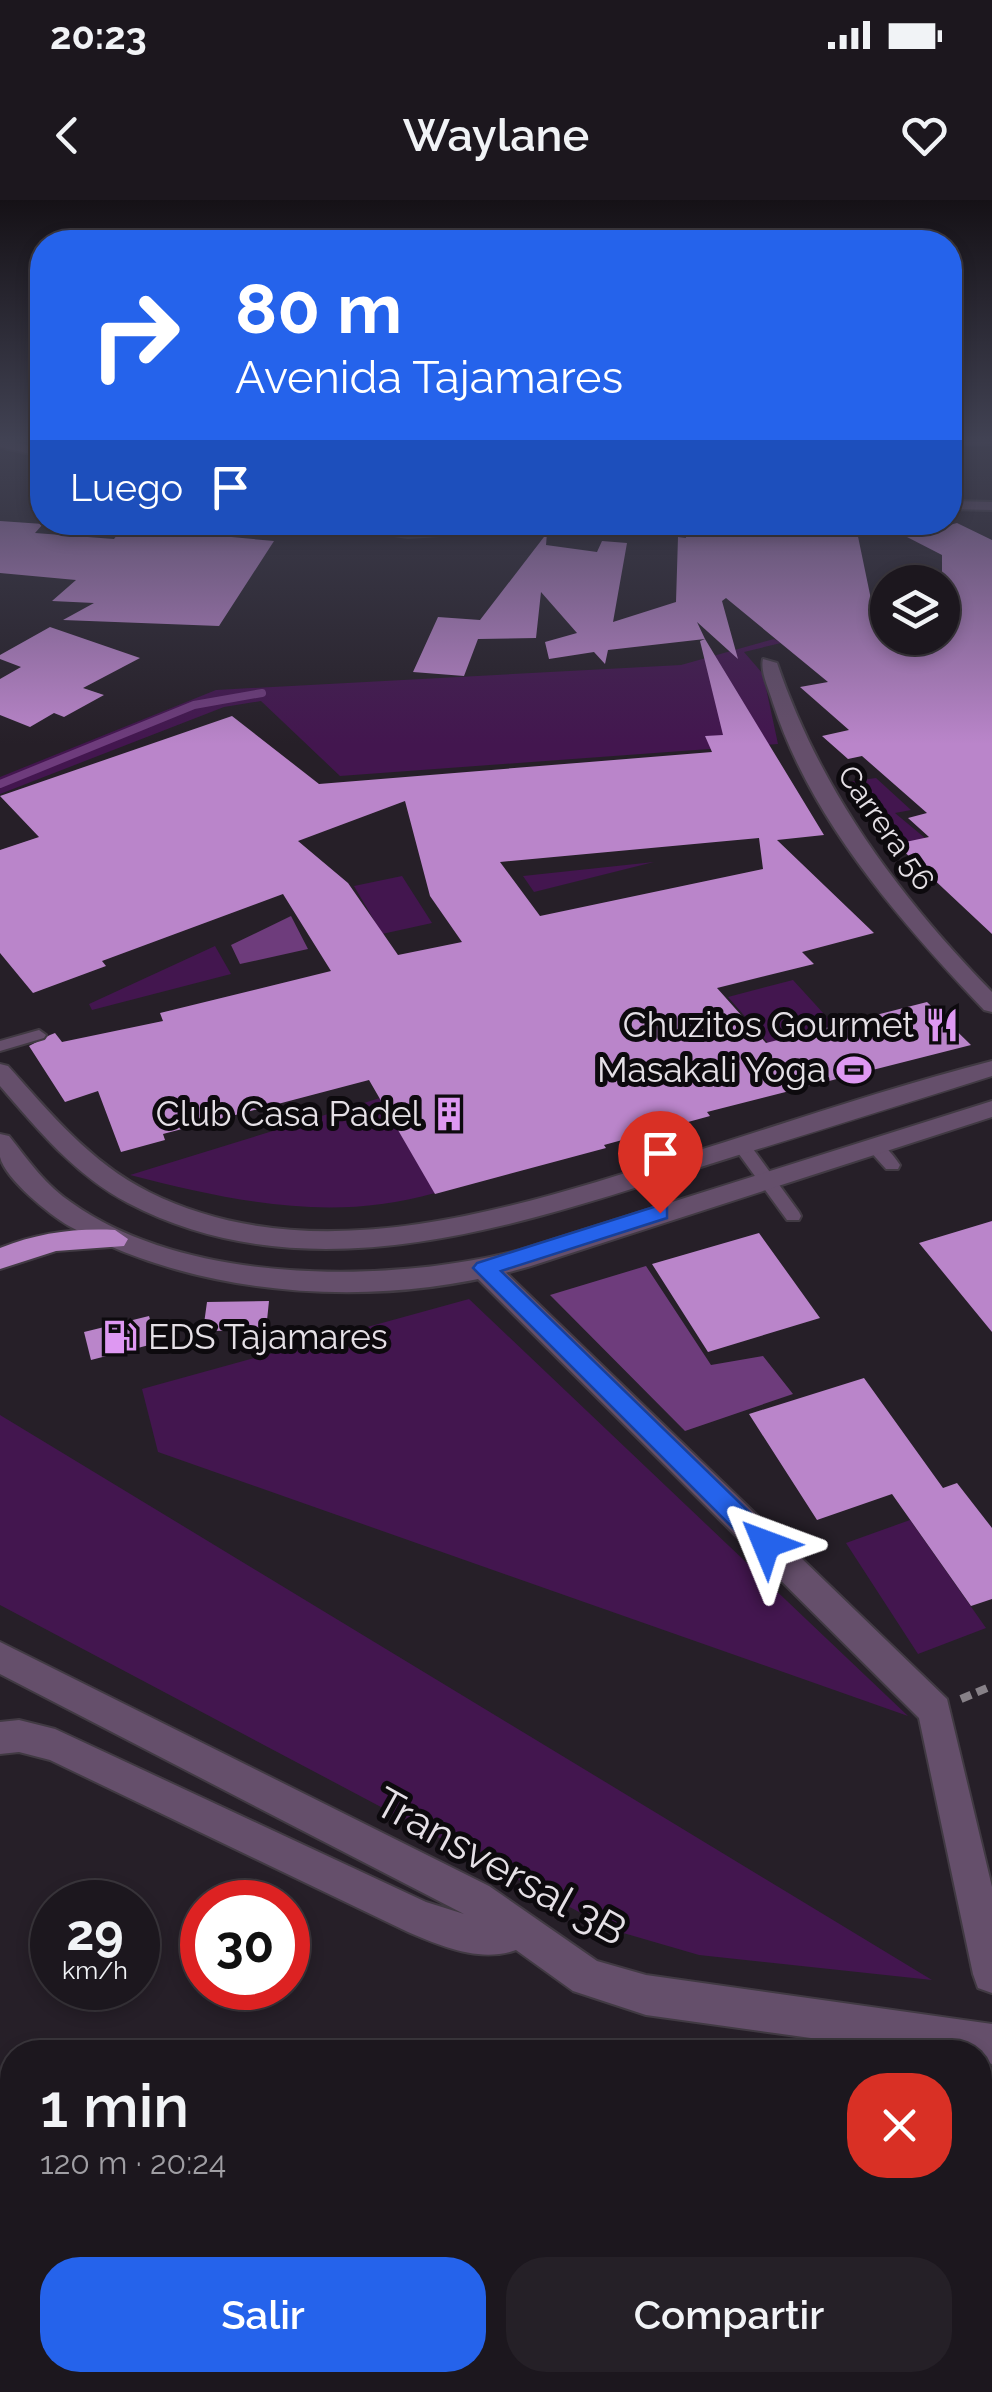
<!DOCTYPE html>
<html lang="es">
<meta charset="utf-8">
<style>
:root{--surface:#1c171e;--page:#252027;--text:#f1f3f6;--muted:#a09fa4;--line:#3a363c;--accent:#2563eb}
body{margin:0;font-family:Raleway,sans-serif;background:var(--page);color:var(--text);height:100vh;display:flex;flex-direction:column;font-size:38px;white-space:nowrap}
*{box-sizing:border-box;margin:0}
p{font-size:32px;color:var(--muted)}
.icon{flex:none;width:55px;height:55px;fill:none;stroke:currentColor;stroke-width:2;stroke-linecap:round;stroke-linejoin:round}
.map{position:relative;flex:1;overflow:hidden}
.sheet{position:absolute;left:0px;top:1840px;width:992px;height:352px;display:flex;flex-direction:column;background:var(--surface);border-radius:40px 40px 0 0;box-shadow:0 5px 15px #0003,0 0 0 2px var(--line)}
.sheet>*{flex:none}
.hud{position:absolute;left:30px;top:30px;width:932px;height:305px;border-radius:40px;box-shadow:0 5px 15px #0003,0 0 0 2px var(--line);background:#2563eb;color:#fff;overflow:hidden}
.controls{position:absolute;left:870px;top:365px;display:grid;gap:20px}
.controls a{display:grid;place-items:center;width:90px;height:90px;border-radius:50%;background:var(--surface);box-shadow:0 5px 15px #0003,0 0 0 2px var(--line);font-size:50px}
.speed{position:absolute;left:30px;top:1680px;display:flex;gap:20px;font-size:50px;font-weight:700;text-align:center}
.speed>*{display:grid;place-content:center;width:130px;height:130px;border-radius:50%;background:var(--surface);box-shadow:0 5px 15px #0003,0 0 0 2px var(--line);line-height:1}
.speed small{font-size:25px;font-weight:400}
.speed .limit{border:15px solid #d22;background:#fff;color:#111}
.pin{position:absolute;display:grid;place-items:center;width:85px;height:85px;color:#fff;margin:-102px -42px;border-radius:50% 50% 50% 0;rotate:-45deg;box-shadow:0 0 10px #0007}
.pin .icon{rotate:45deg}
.me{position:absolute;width:110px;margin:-55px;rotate:314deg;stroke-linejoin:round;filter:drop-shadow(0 0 8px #0008)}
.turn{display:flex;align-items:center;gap:35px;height:210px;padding:0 40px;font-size:45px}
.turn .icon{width:130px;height:130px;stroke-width:2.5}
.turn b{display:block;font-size:70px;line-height:85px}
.then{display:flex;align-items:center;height:95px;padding:0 40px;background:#0003;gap:20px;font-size:38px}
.round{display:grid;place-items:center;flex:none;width:105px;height:105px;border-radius:40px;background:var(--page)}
.headline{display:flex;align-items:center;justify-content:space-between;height:170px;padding:0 40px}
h1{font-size:60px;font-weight:600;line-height:75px}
.primary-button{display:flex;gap:20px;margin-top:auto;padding:20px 40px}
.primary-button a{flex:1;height:115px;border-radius:40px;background:var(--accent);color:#fff;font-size:40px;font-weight:600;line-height:115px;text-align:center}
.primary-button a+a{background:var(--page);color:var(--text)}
.status{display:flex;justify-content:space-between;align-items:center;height:70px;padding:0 50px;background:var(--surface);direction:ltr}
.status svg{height:28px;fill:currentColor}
header{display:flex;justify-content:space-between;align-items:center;height:130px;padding:0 40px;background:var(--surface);font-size:45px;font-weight:600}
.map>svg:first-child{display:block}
.green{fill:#43164f}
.water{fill:#6e3c7c}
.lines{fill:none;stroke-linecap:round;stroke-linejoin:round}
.stream{stroke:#6e3c7c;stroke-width:8}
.building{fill:#ba85ca;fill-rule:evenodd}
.service-casing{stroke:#413a43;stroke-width:4}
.minor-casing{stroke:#413a43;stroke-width:4}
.tertiary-casing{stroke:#413a43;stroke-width:4}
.trunk-casing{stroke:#413a43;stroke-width:4}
.path{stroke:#878188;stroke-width:8;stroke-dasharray:11 6;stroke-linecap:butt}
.service{fill:#654f6b;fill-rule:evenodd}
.minor{fill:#654f6b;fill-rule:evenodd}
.tertiary{fill:#654f6b;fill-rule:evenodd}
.trunk{fill:#b684c4;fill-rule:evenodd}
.route{fill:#2563eb;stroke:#184099;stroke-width:2.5}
.labels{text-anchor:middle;stroke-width:10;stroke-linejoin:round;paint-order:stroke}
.far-street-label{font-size:30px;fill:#e5e0e6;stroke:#0d0a0e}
.poi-label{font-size:35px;fill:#e5e0e6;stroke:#0d0a0e;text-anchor:end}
.near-street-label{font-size:42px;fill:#e5e0e6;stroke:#0d0a0e}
</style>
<div class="status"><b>20:23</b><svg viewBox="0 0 49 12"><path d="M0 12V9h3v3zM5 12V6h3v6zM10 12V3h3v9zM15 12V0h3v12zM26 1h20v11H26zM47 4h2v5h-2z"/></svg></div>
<header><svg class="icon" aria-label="back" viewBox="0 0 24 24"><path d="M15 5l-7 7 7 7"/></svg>Waylane<svg class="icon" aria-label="heart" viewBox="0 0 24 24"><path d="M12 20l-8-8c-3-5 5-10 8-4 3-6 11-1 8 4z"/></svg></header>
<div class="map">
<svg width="992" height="2192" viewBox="0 0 992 2192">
<rect width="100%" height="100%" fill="#261f28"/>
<path class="green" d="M 774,439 L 781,443 L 744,452 L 763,474 L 778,544 L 340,576 L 261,501 L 224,507 L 0,594 L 0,577 L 216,490 L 681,465 Z
M 876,578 L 911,610 L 895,613 L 949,658 L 908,649 L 902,642 L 890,643 L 846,582 Z
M 654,662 L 534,692 L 523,676 Z
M 402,676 L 432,723 L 382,734 L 354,686 Z
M 215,746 L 231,774 L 92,810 L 89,804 Z
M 793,780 L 835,826 L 768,843 L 728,797 Z
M 380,898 L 435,993 C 331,1023 232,1001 130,975 Z
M 469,1099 L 908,1516 L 158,1252 L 142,1189 Z
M 0,1215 L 932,1780 L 699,1755 L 613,1730 L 0,1405 Z
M 910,1320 L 986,1428 L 918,1454 L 846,1343 Z"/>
<path class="water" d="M 291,716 L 308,749 L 240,764 L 231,745 Z
M 646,1066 L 711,1165 L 763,1156 L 793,1194 L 685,1231 L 550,1095 Z"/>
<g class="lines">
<path class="stream" d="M 0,584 L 194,505 L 262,493"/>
</g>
<path class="building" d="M 0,321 L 43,324 L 35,333 L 114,339 L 123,327 L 274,341 L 219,426 L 63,420 L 94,403 L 52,401 L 76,380 L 0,373 Z
M 816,322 L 855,322 L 873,409 L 888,420 L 888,438 L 942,438 L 942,355 L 907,337 L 957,323 L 992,340 L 992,734 L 896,644 L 929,637 L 908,618 L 927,613 L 862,556 L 848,559 L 822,536 L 849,530 L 800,487 L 828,482 L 726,398 L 722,401 L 738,459 L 697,422 L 705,439 L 608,450 L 605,464 L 594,452 L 549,459 L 545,442 L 577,433 L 541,392 L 536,438 L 478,439 L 464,476 L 413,472 L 438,417 L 480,420 L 547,333 L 546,345 L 597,352 L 602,341 L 627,343 L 613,422 L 676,402 L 678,337 L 686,338 L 684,327 L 817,330 Z
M 50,427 L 140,458 L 83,488 L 104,495 L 64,517 L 54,513 L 30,527 L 0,515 L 0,479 L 21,467 L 0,459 L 0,455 Z
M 705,439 L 824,635 L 777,640 L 874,733 L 802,752 L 814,764 L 717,788 L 766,843 L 927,802 L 971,845 L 707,912 L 710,916 L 604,945 L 606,948 L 435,994 L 369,880 L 163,934 L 165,940 L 121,952 L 98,891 L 65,902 L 29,846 L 50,835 L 55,833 L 62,842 L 163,821 L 160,813 L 331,771 L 283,694 L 102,761 L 106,766 L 33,793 L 0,753 L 0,650 L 39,637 L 0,596 L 232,516 L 319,584 L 712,552 L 705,536 L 723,535 L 700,441 ZM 405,601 L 430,696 L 462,742 L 398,755 L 348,683 L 298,641 ZM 759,638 L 763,669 L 540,716 L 500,662 Z
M 992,1021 L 992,1132 L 919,1043 Z
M 759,1033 L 820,1118 L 708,1152 L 652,1064 Z
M 269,1101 L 266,1130 L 203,1131 L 207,1102 Z
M 149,1116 L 157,1143 L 91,1160 L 84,1132 Z
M 864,1178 L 943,1288 L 957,1283 L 992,1328 L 992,1399 L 971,1406 L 892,1294 L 817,1320 L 749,1214 Z"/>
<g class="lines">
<g class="service-casing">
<path id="service" d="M 992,238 L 992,244 L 950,245 L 950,239 Z
M 39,830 L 46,835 L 44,838 L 0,851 L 0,841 Z
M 874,940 C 884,943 894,956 900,965 L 898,969 L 886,969 L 868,949 L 866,945 L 868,941 Z
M 742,941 L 748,942 L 799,1012 L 801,1016 L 799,1020 L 787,1020 L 736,950 L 734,946 L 736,942 Z
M 992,1930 L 992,2022 L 990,2028 L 980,2032 L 980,1940 L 983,1934 Z
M 939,2180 L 969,2180 L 967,2192 L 937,2192 Z"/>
</g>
<g class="minor-casing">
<path id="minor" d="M 0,239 L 36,247 L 38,250 L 31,254 L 0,247 Z
M 763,459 L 777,463 C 821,592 898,695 992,792 L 992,812 L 984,810 C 900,721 811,621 773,503 C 769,489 760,472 763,459 Z
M 485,1059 L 495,1062 L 947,1499 L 992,1687 L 992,1793 L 978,1788 L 973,1774 L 919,1518 L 475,1076 L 471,1069 L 475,1062 Z
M 0,1442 L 489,1686 L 597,1761 L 646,1775 L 992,1824 L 992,1864 L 980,1862 L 980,1852 L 911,1852 L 646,1815 L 573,1791 L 516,1750 C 480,1763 441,1746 408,1732 L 50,1560 L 19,1552 L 0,1554 L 0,1522 L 19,1520 L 55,1529 L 426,1702 L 464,1714 L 0,1474 Z"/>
</g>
<g class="tertiary-casing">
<path id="tertiary" d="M 42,237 L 42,247 L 26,253 L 26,247 Z
M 950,301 L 992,302 L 992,310 L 950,309 Z
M 304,322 L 408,329 L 641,322 L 408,337 Z
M 992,861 L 992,876 C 898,906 804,935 710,964 C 527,1022 313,1100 128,1003 C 76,976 38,930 0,886 L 0,864 L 8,866 C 50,913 91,963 149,992 C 316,1075 514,1008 680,956 C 784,924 887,888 992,861 Z
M 992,901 L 992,917 L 531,1066 C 384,1110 203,1100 69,1026 C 50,1015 5,979 0,957 C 0,950 0,941 0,934 L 9,936 C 28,960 46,986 72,1003 C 187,1085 388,1084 520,1050 Z"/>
</g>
<g class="trunk-casing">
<path id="trunk" d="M 115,1030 L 128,1039 L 124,1046 L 56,1051 L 0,1069 L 0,1048 C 38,1033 75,1028 115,1030 Z"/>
</g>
<path class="path" d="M 961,1499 L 992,1486"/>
<use href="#service" class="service"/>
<use href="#minor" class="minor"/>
<use href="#tertiary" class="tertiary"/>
<use href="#trunk" class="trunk"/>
</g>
<linearGradient id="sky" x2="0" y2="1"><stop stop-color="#151116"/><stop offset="0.44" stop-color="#414253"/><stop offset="1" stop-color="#414253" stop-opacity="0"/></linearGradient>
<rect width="992" height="544" fill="url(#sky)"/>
<path class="route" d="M 660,1005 L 667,1007 L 667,1018 L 501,1071 L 775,1337 L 779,1344 L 766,1356 L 757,1352 L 473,1068 L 477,1063 Z"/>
<defs>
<g id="restaurant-bare" transform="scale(2.7)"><path d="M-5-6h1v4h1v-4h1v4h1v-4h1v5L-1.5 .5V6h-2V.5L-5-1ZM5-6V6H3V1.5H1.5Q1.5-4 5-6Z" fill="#de98f2" stroke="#0d0a0e" stroke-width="2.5" paint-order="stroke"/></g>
<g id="stadium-bare" transform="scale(2.7)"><path d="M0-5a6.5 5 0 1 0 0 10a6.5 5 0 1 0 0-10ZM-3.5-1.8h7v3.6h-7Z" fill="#de98f2" stroke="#0d0a0e" stroke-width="2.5" paint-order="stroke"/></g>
<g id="building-bare" transform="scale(2.7)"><path d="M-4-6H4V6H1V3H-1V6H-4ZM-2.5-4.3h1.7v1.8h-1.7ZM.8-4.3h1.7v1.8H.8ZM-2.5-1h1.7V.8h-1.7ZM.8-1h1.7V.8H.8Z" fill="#de98f2" stroke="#0d0a0e" stroke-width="2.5" paint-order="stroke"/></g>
<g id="fuel-bare" transform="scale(2.7)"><path d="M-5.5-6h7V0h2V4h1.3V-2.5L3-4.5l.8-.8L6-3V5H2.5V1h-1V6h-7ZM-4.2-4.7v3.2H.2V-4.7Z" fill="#de98f2" stroke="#0d0a0e" stroke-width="2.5" paint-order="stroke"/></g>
</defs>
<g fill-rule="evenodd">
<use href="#restaurant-bare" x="942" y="825"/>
<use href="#stadium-bare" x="854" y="870"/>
<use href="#building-bare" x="449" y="914"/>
<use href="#fuel-bare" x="120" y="1137"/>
</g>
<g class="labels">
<g class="far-street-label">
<text transform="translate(886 628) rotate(55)" y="10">Carrera 56</text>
</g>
<g class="poi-label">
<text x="914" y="837">Chuzitos Gourmet</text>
<text x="826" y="882">Masakali Yoga</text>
<text x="421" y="926">Club Casa Padel</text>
<text x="148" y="1149" text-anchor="start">EDS Tajamares</text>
</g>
<g class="near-street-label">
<text transform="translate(501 1666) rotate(29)" y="15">Transversal 3B</text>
</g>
</g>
</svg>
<div class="controls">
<a><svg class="icon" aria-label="layers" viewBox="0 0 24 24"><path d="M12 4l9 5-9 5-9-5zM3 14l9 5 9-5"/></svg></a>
</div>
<div class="speed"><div>29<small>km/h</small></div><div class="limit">30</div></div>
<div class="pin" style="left:660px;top:1013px;background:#d93025"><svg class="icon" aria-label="arrive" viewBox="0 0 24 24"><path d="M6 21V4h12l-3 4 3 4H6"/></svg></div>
<svg class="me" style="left:766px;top:1344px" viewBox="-20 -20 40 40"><path d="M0-17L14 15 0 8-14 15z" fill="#2563eb" stroke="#fff" stroke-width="4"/></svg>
<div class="hud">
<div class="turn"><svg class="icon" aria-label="right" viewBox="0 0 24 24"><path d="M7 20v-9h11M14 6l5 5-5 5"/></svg><div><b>80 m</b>Avenida Tajamares</div></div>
<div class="then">Luego<svg class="icon" aria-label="arrive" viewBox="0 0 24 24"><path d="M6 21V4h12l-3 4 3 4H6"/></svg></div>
</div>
<section class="sheet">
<div class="headline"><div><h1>1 min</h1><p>120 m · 20:24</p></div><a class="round" style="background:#d93025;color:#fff"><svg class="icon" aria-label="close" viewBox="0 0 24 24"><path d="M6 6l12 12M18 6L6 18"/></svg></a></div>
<div class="primary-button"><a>Salir</a><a>Compartir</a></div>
</section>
</div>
